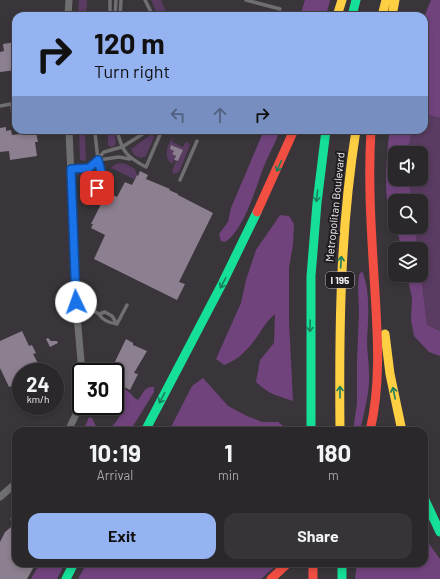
<!DOCTYPE html>
<style>
:root{--surface:#2b282c;--page:#373438;--text:#f1f3f6;--muted:#a6a6a9;--line:#474448;--accent:#95b2f1}
body{margin:0;font-family:Barlow,sans-serif;background:var(--page);color:var(--text);height:100vh;display:flex;flex-direction:column;font-size:15px;white-space:nowrap}
*{box-sizing:border-box;margin:0}
p{font-size:13px;color:var(--muted)}
.icon{flex:none;width:22px;height:22px;fill:none;stroke:currentColor;stroke-width:2;stroke-linecap:round;stroke-linejoin:round}
.map{position:relative;flex:1;overflow:hidden}
.details{position:absolute;left:12px;top:427px;width:416px;height:140px;display:flex;flex-direction:column;background:var(--surface);border-radius:12px;box-shadow:0 2px 6px #0003,0 0 0 1px var(--line)}
.details>*{flex:none}
.top-card{position:absolute;left:12px;top:12px;width:416px;height:122px;border-radius:12px;box-shadow:0 2px 6px #0003,0 0 0 1px var(--line);background:#95b2f1;color:#111;overflow:hidden}
.buttons{position:absolute;left:388px;top:146px;display:grid;gap:8px}
.buttons a{display:grid;place-items:center;width:40px;height:40px;border-radius:8px;background:var(--surface);box-shadow:0 2px 6px #0003,0 0 0 1px var(--line);font-size:20px}
.speed{position:absolute;left:12px;top:363px;display:flex;gap:8px;font-size:20px;font-weight:700;text-align:center}
.speed>*{display:grid;place-content:center;width:52px;height:52px;border-radius:50%;background:var(--surface);box-shadow:0 2px 6px #0003,0 0 0 1px var(--line);line-height:1}
.speed small{font-size:10px;font-weight:400}
.speed .limit{border:2px solid #111;border-radius:6px;background:#fff;color:#111}
.pin{position:absolute;display:grid;place-items:center;width:34px;height:34px;color:#fff;margin:-17px;border-radius:8px;box-shadow:0 2px 6px #0006}
.me{position:absolute;width:44px;margin:-22px;rotate:357deg;stroke-linejoin:round;filter:drop-shadow(0 0 3px #0008)}
.turn{display:flex;align-items:center;gap:14px;height:84px;padding:0 16px;font-size:18px}
.turn .icon{width:52px;height:52px;stroke-width:2.5}
.turn b{display:block;font-size:28px;line-height:34px}
.lanes{display:flex;align-items:center;height:38px;padding:0 16px;background:#0003;justify-content:center;gap:20px;direction:ltr}
.lanes .off{opacity:.35}
.eta{display:flex;justify-content:space-evenly;align-items:center;height:68px;text-align:center}
.eta b{font-size:24px;font-weight:700;line-height:28px}
.button{display:flex;gap:8px;margin-top:auto;padding:8px 16px}
.button a{flex:1;height:46px;border-radius:12px;background:var(--accent);color:#111;font-size:16px;font-weight:700;line-height:46px;text-align:center}
.button a+a{background:var(--page);color:var(--text)}
.map>svg:first-child{display:block}
.green{fill:#5a3b62}
.forest{fill:#71437d}
.building{fill:#8c7f8f}
.lines{fill:none;stroke-linecap:round;stroke-linejoin:round}
.lane{stroke:#6f6e70;stroke-width:3.5}
.street{stroke:#6f6e70;stroke-width:7}
.fast{stroke:#16e098;stroke-width:9}
.slow{stroke:#ffcf43;stroke-width:9}
.jam{stroke:#f24e42;stroke-width:9}
.oneway{stroke:#1a7e5c}
.route-casing{stroke:#114b97;stroke-width:10}
.route{stroke:#1a73e8;stroke-width:7}
.labels{text-anchor:middle;stroke-width:4;stroke-linejoin:round;paint-order:stroke}
.shield{fill:#1f1c20;stroke:#b6b1b6;stroke-width:1}
.shield-label{font-size:10px;font-weight:bold;fill:#f6f1f7}
.street-label{font-size:11px;fill:#f6f1f7;stroke:#1f1c20}
</style>
<div class="map">
<svg width="440" height="579" viewBox="0 0 440 579">
<rect width="100%" height="100%" fill="#39353a"/>
<path class="green" d="M 79,0 L 87,0 L 86,16 L 78,16 Z
M 151,0 L 161,0 L 168,16 L 158,16 Z
M 424,114 L 440,118 L 440,331 L 427,325 L 421,275 L 421,249 L 417,249 L 415,227 L 421,227 L 421,201 L 411,201 L 409,179 L 421,179 L 421,153 L 407,153 L 412,130 L 424,130 Z
M 79,130 L 85,130 L 86,161 L 80,160 Z
M 109,133 L 115,134 L 116,144 L 113,147 L 111,147 L 108,145 L 108,134 Z
M 152,134 L 154,137 L 146,156 L 141,158 L 134,155 L 131,149 Z
M 173,136 L 172,142 L 183,147 L 185,143 L 187,142 L 190,145 L 179,172 L 174,174 L 172,171 L 176,161 L 178,162 L 183,150 L 171,145 L 170,149 L 174,151 L 172,154 L 176,156 L 172,164 C 162,156 168,146 173,136 Z
M 119,163 L 126,164 L 135,169 L 137,175 L 134,179 L 111,168 L 114,165 Z"/>
<path class="forest" d="M 305,0 L 330,0 L 326,16 L 300,16 Z
M 431,0 L 440,0 L 440,118 L 424,114 L 424,17 Z
M 264,130 L 280,130 C 276,142 269,154 264,166 C 256,187 244,230 225,242 L 221,241 L 219,234 L 228,222 L 231,208 Z
M 390,130 L 412,130 L 407,153 L 395,153 L 395,179 L 409,179 L 411,201 L 395,201 L 395,221 C 393,216 389,210 388,204 C 384,190 387,145 390,130 Z
M 280,215 L 289,216 L 294,224 L 293,244 L 289,268 L 289,322 L 293,401 C 278,396 268,394 256,382 L 260,360 L 274,343 L 275,314 C 268,320 264,326 259,334 C 250,347 239,360 224,365 L 216,359 L 241,303 L 246,280 L 256,250 Z
M 396,227 L 415,227 L 417,249 L 402,249 Z
M 362,271 C 371,292 368,319 367,342 C 367,352 369,362 369,373 C 370,392 364,412 360,431 L 353,431 L 357,403 L 357,361 L 359,313 L 358,287 L 359,275 Z
M 407,275 L 421,275 L 427,325 L 440,331 L 440,356 L 429,352 L 414,336 L 411,320 L 412,298 Z
M 203,378 L 228,406 L 247,416 L 262,422 L 278,422 L 287,429 L 287,431 L 169,431 L 192,386 Z
M 115,385 C 120,386 126,389 130,393 C 133,396 134,398 138,400 C 143,394 144,386 154,387 L 154,392 L 130,431 L 107,431 C 115,424 120,418 123,408 L 121,404 L 115,404 Z
M 89,417 L 92,418 L 98,431 L 83,431 Z
M 424,537 L 440,559 L 440,579 L 355,579 L 357,563 L 424,563 Z
M 40,563 L 65,563 L 57,579 L 31,579 Z
M 87,563 L 279,563 L 261,579 L 78,579 Z"/>
<path class="building" d="M 16,42 L 16,70 L 0,72 L 0,52 L 4,51 L 3,44 Z
M 6,127 L 6,131 L 11,130 L 12,135 L 36,132 L 38,142 L 35,142 L 37,156 L 10,160 L 9,151 L 0,152 L 0,128 Z
M 171,145 L 183,150 L 178,161 L 174,160 L 176,156 L 172,154 L 174,151 L 170,149 Z
M 140,171 L 148,175 L 146,179 L 170,189 L 169,190 L 178,194 L 178,195 L 213,213 L 179,282 L 185,284 L 177,300 L 94,259 L 105,235 L 91,228 L 93,224 L 91,224 L 107,192 L 117,197 L 125,182 L 132,185 L 137,175 L 138,176 Z
M 81,176 L 85,176 L 85,181 L 87,181 L 87,189 L 84,189 L 84,181 L 81,180 Z
M 22,331 L 29,346 L 32,345 L 36,353 L 33,354 L 42,371 L 21,372 L 21,382 L 9,387 L 0,368 L 0,341 Z
M 48,338 L 51,341 L 57,341 L 58,343 L 50,347 L 46,339 Z
M 126,339 L 133,343 L 133,345 L 147,351 L 134,373 L 138,374 L 130,390 L 115,382 L 115,372 L 110,372 Z
M 16,523 L 16,563 L 36,563 L 27,579 L 0,579 L 0,542 L 5,532 Z"/>
<g class="lines">
<path class="lane" d="M 145,0 L 153,16
M 246,0 L 280,9
M 110,16 L 110,0
M 115,16 L 116,0
M 120,16 L 121,0
M 12,104 L 13,118
M 0,106 L 16,103
M 117,130 C 122,152 127,157 146,167 L 162,130
M 95,133 L 98,160 L 102,175 L 97,188
M 98,160 L 119,157 L 130,159
M 71,169 L 89,168 L 104,152 L 122,147 L 149,130
M 180,180 L 197,141
M 99,314 C 103,321 109,323 117,324
M 77,316 L 94,311 L 99,314 L 105,312 L 112,316 L 117,324
M 117,324 L 127,305
M 12,519 L 16,522"/>
<path class="street" d="M 68,16 L 69,0
M 69,130 L 77,316 L 82,372
M 68,431 L 79,408 L 81,398
M 0,497 L 16,483"/>
<path class="fast" d="M 352,16 L 356,0
M 145,431 L 223,282 L 257,212
M 311,431 L 311,276 L 317,203 L 326,130
M 424,498 L 440,532
M 342,563 L 342,579
M 66,579 L 74,563"/>
<path class="slow" d="M 337,16 L 342,0
M 382,16 L 386,0
M 392,16 L 395,0
M 385,334 L 390,374 L 402,431
M 340,431 C 339,329 340,231 356,130"/>
<path class="jam" d="M 257,212 L 294,130
M 370,431 C 382,380 377,328 374,276 C 371,227 368,179 371,130
M 313,563 L 313,579
M 271,579 L 288,563"/>
</g>
<defs><path id="oneway-shaft" d="M-6 0H5M1.5-3L5.5 0L1.5 3" fill="none" stroke-width="1.6" stroke-linecap="round" stroke-linejoin="round"/></defs>
<g class="oneway">
<use href="#oneway-shaft" transform="translate(279 166) rotate(113)"/>
<use href="#oneway-shaft" transform="translate(317 196) rotate(96)"/>
<use href="#oneway-shaft" transform="translate(341 262) rotate(-86)"/>
<use href="#oneway-shaft" transform="translate(223 283) rotate(118)"/>
<use href="#oneway-shaft" transform="translate(310 326) rotate(91)"/>
<use href="#oneway-shaft" transform="translate(340 392) rotate(-90)"/>
<use href="#oneway-shaft" transform="translate(394 393) rotate(-101)"/>
<use href="#oneway-shaft" transform="translate(162 398) rotate(118)"/>
</g>
<g class="lines">
<g class="route-casing">
<path id="route" d="M 76,302 L 71,169 L 89,168 L 98,160 L 102,175 L 97,188"/>
</g>
<use href="#route" class="route"/>
</g>
<g class="labels">
<rect class="shield" x="326" y="272" width="28" height="16" rx="3"/>
<g class="shield-label">
<text x="340" y="284">I 195</text>
</g>
<g class="street-label">
<text transform="translate(335 207) rotate(-84)" y="4">Metropolitan Boulevard</text>
</g>
</g>
</svg>
<div class="buttons">
<a><svg class="icon" aria-label="sound" viewBox="0 0 24 24"><path d="M4 9h4l5-4v14l-5-4H4zM17 9q2 3 0 6"/></svg></a>
<a><svg class="icon" aria-label="search" viewBox="0 0 24 24"><circle cx="10" cy="10" r="6"/><path d="M15 15l6 6"/></svg></a>
<a><svg class="icon" aria-label="layers" viewBox="0 0 24 24"><path d="M12 4l9 5-9 5-9-5zM3 14l9 5 9-5"/></svg></a>
</div>
<div class="speed"><div>24<small>km/h</small></div><div class="limit">30</div></div>
<div class="pin" style="left:97px;top:188px;background:#d93025"><svg class="icon" aria-label="arrive" viewBox="0 0 24 24"><path d="M6 21V4h12l-3 4 3 4H6"/></svg></div>
<svg class="me" style="left:76px;top:302px" viewBox="-20 -20 40 40"><circle r="19" fill="#fff"/><path d="M0-13L10 11 0 6-10 11z" fill="#1a73e8"/></svg>
<div class="top-card">
<div class="turn"><svg class="icon" aria-label="right" viewBox="0 0 24 24"><path d="M7 20v-9h11M14 6l5 5-5 5"/></svg><div><b>120 m</b>Turn right</div></div>
<div class="lanes"><svg class="icon off" aria-label="left" viewBox="0 0 24 24"><path d="M17 20v-9H6M10 6l-5 5 5 5"/></svg><svg class="icon off" aria-label="ahead" viewBox="0 0 24 24"><path d="M12 20V5M6 11l6-6 6 6"/></svg><svg class="icon" aria-label="right" viewBox="0 0 24 24"><path d="M7 20v-9h11M14 6l5 5-5 5"/></svg></div>
</div>
<section class="details">
<div class="eta">
<div><b>10:19</b><p>Arrival</p></div>
<div><b>1</b><p>min</p></div>
<div><b>180</b><p>m</p></div>
</div>
<div class="button"><a>Exit</a><a>Share</a></div>
</section>
</div>
